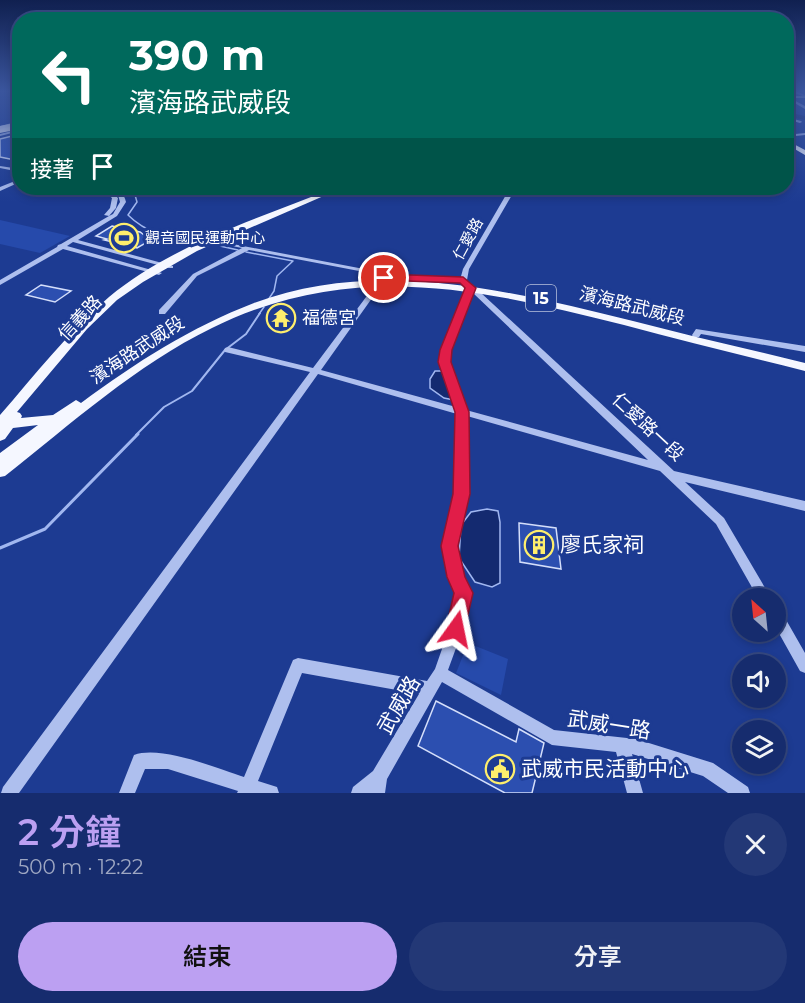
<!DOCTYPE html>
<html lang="zh-TW">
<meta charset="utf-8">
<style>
:root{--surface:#162c6e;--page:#233876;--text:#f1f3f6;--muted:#9ea7c2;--line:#354881;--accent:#bca0f2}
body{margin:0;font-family:Montserrat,"Noto Sans TC",sans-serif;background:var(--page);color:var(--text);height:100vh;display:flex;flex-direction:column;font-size:22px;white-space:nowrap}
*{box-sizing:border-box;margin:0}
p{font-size:20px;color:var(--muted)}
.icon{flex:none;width:33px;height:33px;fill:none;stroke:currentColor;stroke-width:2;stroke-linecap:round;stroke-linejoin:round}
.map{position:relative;height:793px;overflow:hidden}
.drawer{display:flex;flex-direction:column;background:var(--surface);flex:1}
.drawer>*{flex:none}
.banner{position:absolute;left:12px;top:12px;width:782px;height:183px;border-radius:24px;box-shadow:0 3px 9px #0003,0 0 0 2px var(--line);background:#00695c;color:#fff;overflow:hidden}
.needle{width:39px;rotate:333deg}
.tools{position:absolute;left:732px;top:588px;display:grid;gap:12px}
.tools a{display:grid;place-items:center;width:54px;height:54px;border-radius:50%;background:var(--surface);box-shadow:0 3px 9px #0003,0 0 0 2px var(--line);font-size:30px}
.pin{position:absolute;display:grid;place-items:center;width:51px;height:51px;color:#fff;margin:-26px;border:3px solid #fff;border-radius:50%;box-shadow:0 2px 6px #0007}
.me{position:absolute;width:66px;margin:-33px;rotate:12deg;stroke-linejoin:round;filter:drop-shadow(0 0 4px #0008)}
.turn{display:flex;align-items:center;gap:21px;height:126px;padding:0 18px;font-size:27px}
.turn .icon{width:78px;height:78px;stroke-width:2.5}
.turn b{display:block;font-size:42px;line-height:51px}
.then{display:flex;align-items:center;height:57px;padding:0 18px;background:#0003;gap:12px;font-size:22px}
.round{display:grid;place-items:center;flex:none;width:63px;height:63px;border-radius:32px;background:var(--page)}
.overview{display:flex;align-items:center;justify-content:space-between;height:102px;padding:0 18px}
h1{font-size:36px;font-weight:600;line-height:45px;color:var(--accent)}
.action{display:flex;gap:12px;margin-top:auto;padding:12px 18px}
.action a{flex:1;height:69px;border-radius:36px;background:var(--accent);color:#111;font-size:24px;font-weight:600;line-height:69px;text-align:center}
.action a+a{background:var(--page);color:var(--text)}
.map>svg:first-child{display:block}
.green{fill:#264aab}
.water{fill:#142a70;stroke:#a1b7f0;stroke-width:1.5}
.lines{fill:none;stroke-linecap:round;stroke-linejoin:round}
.stream-far2{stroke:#a1b7f0;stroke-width:1.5}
.stream-far1{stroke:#a1b7f0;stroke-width:2}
.stream{stroke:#a1b7f0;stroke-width:3}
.river{fill:#142a70;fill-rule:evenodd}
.building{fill:#2c4fb0;stroke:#d4defa;stroke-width:1.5}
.minor{fill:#aebfee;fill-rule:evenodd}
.major{fill:#f5f7ff;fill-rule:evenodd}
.highway{fill:#fff;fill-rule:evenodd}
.route{fill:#e11d48;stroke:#92132f;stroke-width:1.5}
.labels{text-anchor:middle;stroke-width:6;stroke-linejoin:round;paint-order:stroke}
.far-poi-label{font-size:15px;fill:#fff;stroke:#1d3b92;text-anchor:start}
.far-street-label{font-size:15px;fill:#fff;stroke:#1d3b92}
.shield{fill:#1d3b92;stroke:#bbc4de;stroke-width:1.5}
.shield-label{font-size:16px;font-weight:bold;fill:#fff}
.street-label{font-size:18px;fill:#fff;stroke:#1d3b92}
.poi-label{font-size:18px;fill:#fff;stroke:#1d3b92;text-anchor:start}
.near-poi-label{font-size:21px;fill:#fff;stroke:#1d3b92;text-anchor:start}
.near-street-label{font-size:21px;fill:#fff;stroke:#1d3b92}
</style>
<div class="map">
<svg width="805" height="793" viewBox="0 0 805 793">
<rect width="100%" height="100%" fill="#1d3b92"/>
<path class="green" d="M 0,220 L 70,236 L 40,253 L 0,244 Z
M 468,643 L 508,659 L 501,695 L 456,673 Z"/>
<path class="water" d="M 435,371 L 444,371 L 454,400 L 444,398 L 430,388 L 430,379 Z
M 487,509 L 498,511 L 500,522 L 500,583 L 492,587 L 475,582 L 459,558 L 461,525 L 471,512 Z"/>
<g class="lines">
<path class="stream-far2" d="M 133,188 L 137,202 L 128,215 C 149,236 174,238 202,243
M 211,244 L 238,250
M 246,252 L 293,261 L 277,276 L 274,291 L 268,300
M 259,314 L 264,307"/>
<path class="stream-far1" d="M 136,435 L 164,407 L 192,391 L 225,350 L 246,334 L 260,313"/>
<path class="stream" d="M 0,548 L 45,529 L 138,434"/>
<path class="river" d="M 786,112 L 805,116 L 805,120 L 786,116 Z"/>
</g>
<path class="building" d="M 20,134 L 20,161 L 0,157 L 0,139 Z
M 112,226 L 140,232 L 151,240 L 137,248 L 104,240 L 107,239 L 96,236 Z
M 41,285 L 71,291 L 55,302 L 26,295 Z
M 519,523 L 556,528 L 561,569 L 520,562 Z
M 436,701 L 516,742 L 519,729 L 544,743 L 532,793 L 505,793 L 418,746 Z"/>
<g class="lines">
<path class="minor" d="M 790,91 L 796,91 L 805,95 L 805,97 Z
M 786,96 L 805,106 L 805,109 L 786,98 Z
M 786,117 L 801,121 L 802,122 L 800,123 L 786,119 Z
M 20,121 L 20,123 L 0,128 L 0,126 Z
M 20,129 L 20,131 L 0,136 L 0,134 Z
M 805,133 L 805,135 L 786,137 L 786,135 Z
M 0,166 L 20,169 L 20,172 L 0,168 Z
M 20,179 L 20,182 L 0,191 L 0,187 Z
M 99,188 L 105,188 L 118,198 L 116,208 L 109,216 L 113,214 L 120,202 L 118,195 L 111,188 C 120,188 124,194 126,202 L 117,216 L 78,240 L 173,266 L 173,268 L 169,268 L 73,242 L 67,246 L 162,273 L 159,275 L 63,249 L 0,285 L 0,280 L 57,247 L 58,245 L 61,244 L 109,216 L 104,215 L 110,208 L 112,198 Z
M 510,188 L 516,188 L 469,269 L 467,280 L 674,471 L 805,501 L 805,511 L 685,482 L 724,518 L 771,598 L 758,598 L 716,524 L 660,471 L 467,416 L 467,494 L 455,546 L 462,577 L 469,593 L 463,629 L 448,670 L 554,730 L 636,739 L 713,763 L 748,787 L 750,793 L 728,793 L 703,776 L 632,754 L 643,793 L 627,793 L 616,752 L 552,745 L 442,682 L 387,779 L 385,793 L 351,793 L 353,787 L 373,771 L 419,694 L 302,673 L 258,781 L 277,787 L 279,793 L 237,793 L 238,791 L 168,769 L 145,769 L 135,793 L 119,793 L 134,755 C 161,745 216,768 244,777 L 293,660 L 298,658 L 427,681 L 435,669 L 449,629 L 457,593 L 450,577 L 443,546 L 457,494 L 457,414 L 318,374 L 19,793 L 1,793 L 3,787 L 310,372 L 225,352 L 224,350 L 225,348 L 228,347 L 313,368 L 381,277 L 380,275 L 249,250 L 197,276 L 165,314 L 159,314 L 159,310 L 193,274 L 242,248 L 217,243 L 217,241 L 385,273 L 387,277 L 321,370 L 456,407 L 440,362 L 442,350 L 467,288 L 460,280 L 463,269 ZM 473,293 L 648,460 L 466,410 L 448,362 L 450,350 Z
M 696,329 L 805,346 L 805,352 L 701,334 L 699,337 L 693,337 L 692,335 Z
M 776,610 L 781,611 L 805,653 L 805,673 L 800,671 L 776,628 Z"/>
<path class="major" d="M 786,96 L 805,96 L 805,98 L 786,98 Z
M 20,122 L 20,126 L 0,130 L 0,126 Z
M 786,140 L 805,150 L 805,155 L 786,144 Z
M 334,188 L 342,188 L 197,251 L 143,282 L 117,300 L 87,329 L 17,412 L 20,413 L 22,416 L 21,418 L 53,415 L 76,400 L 81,403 C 135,363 191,327 254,303 C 376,257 511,291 633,321 C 690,336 748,349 805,363 L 805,371 C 745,356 684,341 624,325 C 481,289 352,259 212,328 C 136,365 71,424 5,476 L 0,477 L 0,453 L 38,425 L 13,428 L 5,439 L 0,441 L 0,415 C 35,375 68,332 109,297 C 173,244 258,219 334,188 Z"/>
<path class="highway" d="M 20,125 L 20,129 L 0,133 L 0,129 Z"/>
</g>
<linearGradient id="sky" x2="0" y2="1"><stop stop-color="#102050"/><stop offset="0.45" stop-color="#3a559d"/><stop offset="1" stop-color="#3a559d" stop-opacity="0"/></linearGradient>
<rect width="805" height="202" fill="url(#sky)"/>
<path class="route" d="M 384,274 L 463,277 L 476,288 L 452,350 L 451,362 L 469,412 L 470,494 L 458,546 L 465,577 L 473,593 L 463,636 L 456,639 L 449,636 L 446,629 L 454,593 L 447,577 L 441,546 L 453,494 L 455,412 L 438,362 L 440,350 L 465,288 L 460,283 L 381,280 L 379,278 Z"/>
<defs>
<g id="stadium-ring" transform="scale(1.5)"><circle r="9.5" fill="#1d3b92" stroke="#feee6c" stroke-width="1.5"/><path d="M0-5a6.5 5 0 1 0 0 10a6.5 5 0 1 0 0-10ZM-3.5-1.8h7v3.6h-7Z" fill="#feee6c"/></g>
<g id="temple-ring" transform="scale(1.5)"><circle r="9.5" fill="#1d3b92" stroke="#feee6c" stroke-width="1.5"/><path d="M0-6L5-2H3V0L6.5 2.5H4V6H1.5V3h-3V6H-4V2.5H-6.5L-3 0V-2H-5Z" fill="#feee6c"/></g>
<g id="building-ring" transform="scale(1.5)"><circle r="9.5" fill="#1d3b92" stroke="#feee6c" stroke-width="1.5"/><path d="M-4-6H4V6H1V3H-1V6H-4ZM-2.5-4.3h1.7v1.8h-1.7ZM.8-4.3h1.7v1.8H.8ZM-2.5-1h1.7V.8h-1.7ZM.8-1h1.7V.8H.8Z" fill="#feee6c"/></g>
<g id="civic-ring" transform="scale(1.5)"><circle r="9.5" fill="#1d3b92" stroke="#feee6c" stroke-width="1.5"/><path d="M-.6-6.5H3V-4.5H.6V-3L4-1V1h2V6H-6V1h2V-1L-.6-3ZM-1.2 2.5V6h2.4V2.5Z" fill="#feee6c"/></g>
</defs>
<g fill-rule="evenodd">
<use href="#stadium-ring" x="124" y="238"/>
<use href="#temple-ring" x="281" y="318"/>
<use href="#building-ring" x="539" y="545"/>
<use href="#civic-ring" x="500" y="769"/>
</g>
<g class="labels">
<g class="far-poi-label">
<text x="145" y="243">觀音國民運動中心</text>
</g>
<g class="far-street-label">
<text transform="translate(468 239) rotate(-61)" y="5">仁愛路</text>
</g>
<rect class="shield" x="526" y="285" width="30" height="26" rx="4.5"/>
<g class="shield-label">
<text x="541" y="304">15</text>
</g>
<g class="street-label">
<text transform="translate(632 306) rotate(14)" y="6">濱海路武威段</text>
<text transform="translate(80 318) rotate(-47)" y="6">信義路</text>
<text transform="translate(137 350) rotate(-33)" y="6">濱海路武威段</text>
<text transform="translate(648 427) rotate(43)" y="6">仁愛路一段</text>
</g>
<g class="poi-label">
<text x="302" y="324">福德宮</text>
</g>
<g class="near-poi-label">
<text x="560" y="552">廖氏家祠</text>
<text x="521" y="776">武威市民活動中心</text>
</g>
<g class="near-street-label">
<text transform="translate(399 705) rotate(-60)" y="7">武威路</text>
<text transform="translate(609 725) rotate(9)" y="7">武威一路</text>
</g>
</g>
</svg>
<div class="tools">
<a><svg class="needle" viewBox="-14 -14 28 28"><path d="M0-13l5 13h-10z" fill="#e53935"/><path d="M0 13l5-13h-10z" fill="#9ea7c2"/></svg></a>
<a><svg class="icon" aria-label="sound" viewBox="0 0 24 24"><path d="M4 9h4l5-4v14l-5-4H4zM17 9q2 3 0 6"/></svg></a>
<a><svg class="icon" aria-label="layers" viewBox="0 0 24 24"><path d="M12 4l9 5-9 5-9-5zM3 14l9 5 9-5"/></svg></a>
</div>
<div class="pin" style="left:384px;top:278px;background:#d93025"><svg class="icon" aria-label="arrive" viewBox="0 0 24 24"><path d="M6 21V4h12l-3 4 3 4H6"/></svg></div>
<svg class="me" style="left:456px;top:629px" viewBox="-20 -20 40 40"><path d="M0-17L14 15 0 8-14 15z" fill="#e11d48" stroke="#fff" stroke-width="4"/></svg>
<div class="banner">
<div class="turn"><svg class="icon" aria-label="left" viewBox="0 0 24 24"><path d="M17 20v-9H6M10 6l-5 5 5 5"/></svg><div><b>390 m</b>濱海路武威段</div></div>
<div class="then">接著<svg class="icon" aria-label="arrive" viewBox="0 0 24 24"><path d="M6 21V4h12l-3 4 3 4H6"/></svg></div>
</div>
</div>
<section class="drawer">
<div class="overview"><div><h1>2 分鐘</h1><p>500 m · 12:22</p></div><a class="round"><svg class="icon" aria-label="close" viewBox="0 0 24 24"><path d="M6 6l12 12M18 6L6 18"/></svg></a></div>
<div class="action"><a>結束</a><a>分享</a></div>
</section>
